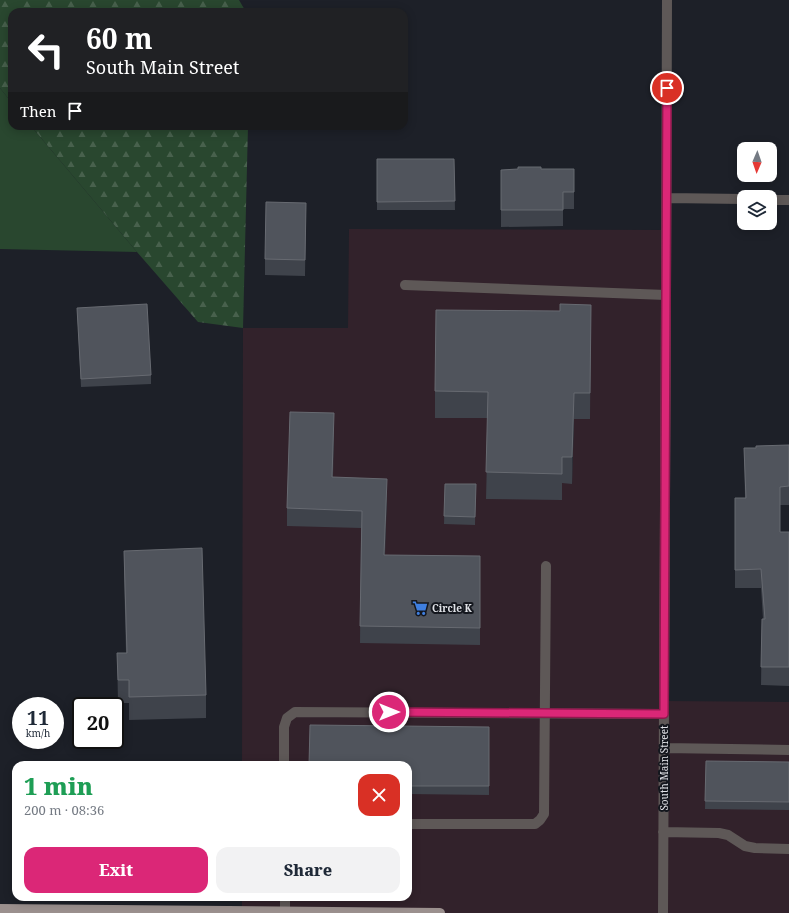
<!DOCTYPE html>
<meta charset="utf-8">
<style>
:root{--surface:#fff;--page:#f2f2f3;--text:#1f2937;--muted:#747a83;--accent:#db2777}
body{margin:0;font-family:"Noto Serif",serif;background:var(--page);color:var(--text);height:100vh;display:flex;flex-direction:column;font-size:15px;white-space:nowrap}
*{box-sizing:border-box;margin:0}
p{font-size:13px;color:var(--muted)}
.icon{flex:none;width:22px;height:22px;fill:none;stroke:currentColor;stroke-width:2;stroke-linecap:round;stroke-linejoin:round}
.map{position:relative;flex:1;overflow:hidden}
.drawer{position:absolute;left:12px;top:761px;width:400px;height:140px;display:flex;flex-direction:column;background:var(--surface);border-radius:12px;box-shadow:0 2px 10px #0003}
.drawer>*{flex:none}
.guide{position:absolute;left:8px;top:8px;width:400px;height:122px;border-radius:12px;box-shadow:0 2px 10px #0003;background:#202124;color:#fff;overflow:hidden}
.needle{width:26px;rotate:182deg}
.fabs{position:absolute;left:737px;top:142px;display:grid;gap:8px}
.fabs a{display:grid;place-items:center;width:40px;height:40px;border-radius:8px;background:var(--surface);box-shadow:0 2px 10px #0003;font-size:20px}
.speed{position:absolute;left:12px;top:697px;display:flex;gap:8px;font-size:20px;font-weight:700;text-align:center}
.speed>*{display:grid;place-content:center;width:52px;height:52px;border-radius:50%;background:var(--surface);box-shadow:0 2px 10px #0003;line-height:1}
.speed small{font-size:10px;font-weight:400}
.speed .limit{border:2px solid #111;border-radius:6px;background:#fff;color:#111}
.pin{position:absolute;display:grid;place-items:center;width:34px;height:34px;color:#fff;margin:-17px;border:2px solid #fff;border-radius:50%;box-shadow:0 1px 4px #0007}
.me{position:absolute;width:44px;margin:-22px;rotate:90deg;stroke-linejoin:round;filter:drop-shadow(0 0 3px #0008)}
.turn{display:flex;align-items:center;gap:14px;height:84px;padding:0 12px;font-size:18px}
.turn .icon{width:52px;height:52px;stroke-width:2.5}
.turn b{display:block;font-size:28px;line-height:34px}
.then{display:flex;align-items:center;height:38px;padding:0 12px;background:#0003;gap:8px;font-size:15px}
.round{display:grid;place-items:center;flex:none;width:42px;height:42px;border-radius:12px;background:var(--page)}
.head{display:flex;align-items:center;justify-content:space-between;height:68px;padding:0 12px}
h1{font-size:24px;font-weight:800;line-height:30px;color:#1e9e55}
.action{display:flex;gap:8px;margin-top:auto;padding:8px 12px}
.action a{flex:1;height:46px;border-radius:12px;background:var(--accent);color:#fff;font-size:16px;font-weight:800;line-height:46px;text-align:center}
.action a+a{background:var(--page);color:var(--text)}
.map>svg:first-child{display:block}
.commercial{fill:#32222b}
.green{fill:#29472f}
.forest{fill:url(#forest-firs)}
.lines{fill:none;stroke-linecap:round;stroke-linejoin:round}
.minor{stroke:#5e5857;stroke-width:10}
.major{stroke:#9b908e;stroke-width:10}
.wall{fill:#3f434b}
.shaded-wall{fill:#2a2e36}
.building{fill:#50545c;stroke:#676a71}
.route-casing{stroke:#8e194d;stroke-width:10}
.route{stroke:#db2777;stroke-width:7}
.labels{text-anchor:middle;stroke-width:4;stroke-linejoin:round;paint-order:stroke}
.poi-label{font-size:10px;font-weight:bold;fill:#e0e2e7;stroke:#14171e;text-anchor:start}
.street-label{font-size:10px;fill:#e0e2e7;stroke:#14171e}
</style>
<div class="map">
<svg width="789" height="913" viewBox="0 0 789 913">
<defs>
<pattern id="forest-firs" width="22" height="20" patternUnits="userSpaceOnUse"><rect width="22" height="20" fill="#29472f"/><path d="M5 1l3.5 6h-7zM16 11l3.5 6h-7z" fill="#48614d"/></pattern>
</defs>
<rect width="100%" height="100%" fill="#1d2028"/>
<path class="commercial" d="M 349,229 L 668,230 L 664,701 L 789,702 L 789,913 L 242,913 L 242,897 L 408,897 L 408,765 L 242,765 L 243,328 L 348,328 Z"/>
<path class="green" d="M 0,88 L 12,103 L 12,126 L 31,126 L 137,252 L 0,249 Z"/>
<path class="forest" d="M 0,0 L 239,0 L 246,12 L 12,12 L 12,103 L 0,88 Z
M 31,126 L 248,126 L 243,328 L 198,322 L 137,252 Z"/>
<g class="lines">
<path class="minor" d="M 667,198 L 744,199
M 770,200 L 789,200
M 405,285 L 666,295
M 664,748 L 789,750
M 284,765 L 284,727 L 287,718 L 295,712 L 664,714
M 408,824 L 535,824 L 540,820 L 544,814 L 546,566
M 663,832 L 719,833 L 728,835 L 745,846 L 755,848 L 789,849
M 285,897 L 285,911
M 663,913 L 666,295 L 667,0"/>
<path class="major" d="M 0,909 L 440,913"/>
</g>
<path class="wall" d="M 377,159 L 454,159 L 455,210 L 377,210 Z
M 541,169 L 574,169 L 574,209 L 563,209 L 563,226 L 501,227 L 501,170 Z
M 306,203 L 305,276 L 265,275 L 265,259 Z
M 591,305 L 590,419 L 574,419 L 572,484 L 562,483 L 562,500 L 486,499 L 488,418 L 435,418 L 435,391 L 560,311 Z
M 77,308 L 151,375 L 151,384 L 81,387 Z
M 334,430 L 333,477 L 387,496 L 385,555 L 480,556 L 480,645 L 360,643 L 361,528 L 287,526 L 287,508 Z
M 789,445 L 789,505 L 780,505 L 780,532 L 789,532 L 789,686 L 761,685 L 762,619 L 763,619 L 761,588 L 735,588 L 735,498 L 745,498 L 744,448 L 756,448 Z
M 445,484 L 476,484 L 475,525 L 444,524 Z
M 124,551 L 206,695 L 206,718 L 129,720 L 129,703 L 118,703 L 117,653 L 126,653 L 124,574 Z
M 489,727 L 489,795 L 408,794 L 408,765 Z
M 706,761 L 789,762 L 789,810 L 705,809 Z"/>
<path class="shaded-wall" d="M 574,393 L 574,419 L 572,484 L 572,457 Z
M 334,413 L 334,430 L 332,494 L 332,477 Z
M 387,479 L 387,496 L 384,572 L 384,555 Z"/>
<path class="building" d="M 377,159 L 454,159 L 455,201 L 377,202 Z
M 518,167 L 541,167 L 541,169 L 574,169 L 574,192 L 563,192 L 563,210 L 501,210 L 501,170 L 518,169 Z
M 266,202 L 306,203 L 305,260 L 265,259 Z
M 147,304 L 151,375 L 81,379 L 77,308 Z
M 560,304 L 591,305 L 590,393 L 574,393 L 572,457 L 562,457 L 562,474 L 486,472 L 488,392 L 435,391 L 436,310 L 560,311 Z
M 290,412 L 334,413 L 332,477 L 387,479 L 384,555 L 480,556 L 480,628 L 360,626 L 362,511 L 287,508 Z
M 789,445 L 789,486 L 780,487 L 780,532 L 789,532 L 789,667 L 761,667 L 762,619 L 765,619 L 761,569 L 735,570 L 735,498 L 746,498 L 744,448 L 756,448 L 756,446 Z
M 445,484 L 476,484 L 475,517 L 444,516 Z
M 202,548 L 206,695 L 129,697 L 129,680 L 118,680 L 117,653 L 127,653 L 124,551 Z
M 310,725 L 489,727 L 489,786 L 408,786 L 408,765 L 309,765 Z
M 706,761 L 789,762 L 789,802 L 705,801 Z"/>
<g class="lines">
<g class="route-casing">
<path id="route" d="M 389,712 L 664,714 L 667,88"/>
</g>
<use href="#route" class="route"/>
</g>
<defs>
<g id="supermarket-bare" transform="scale(1.2)"><path d="M-6-5.5h2.5l.6 2H6L4.5 2H-2.5L-4.4-4H-6ZM-1.5 3.2a1.3 1.3 0 1 0 .1 0ZM3 3.2a1.3 1.3 0 1 0 .1 0Z" fill="#3f7fe0" stroke="#14171e" stroke-width="2.5" paint-order="stroke"/></g>
</defs>
<g fill-rule="evenodd">
<use href="#supermarket-bare" x="420" y="608"/>
</g>
<g class="labels">
<g class="poi-label">
<text x="432" y="612">Circle K</text>
</g>
<g class="street-label">
<text transform="translate(664 768) rotate(-90)" y="4">South Main Street</text>
</g>
</g>
</svg>
<div class="fabs">
<a><svg class="needle" viewBox="-14 -14 28 28"><path d="M0-13l5 13h-10z" fill="#e53935"/><path d="M0 13l5-13h-10z" fill="#747a83"/></svg></a>
<a><svg class="icon" aria-label="layers" viewBox="0 0 24 24"><path d="M12 4l9 5-9 5-9-5zM3 14l9 5 9-5"/></svg></a>
</div>
<div class="speed"><div>11<small>km/h</small></div><div class="limit">20</div></div>
<div class="pin" style="left:667px;top:88px;background:#d93025"><svg class="icon" aria-label="arrive" viewBox="0 0 24 24"><path d="M6 21V4h12l-3 4 3 4H6"/></svg></div>
<svg class="me" style="left:389px;top:712px" viewBox="-20 -20 40 40"><circle r="17" fill="#db2777" stroke="#fff" stroke-width="3"/><path d="M0-11L8 9 0 5-8 9z" fill="#fff"/></svg>
<div class="guide">
<div class="turn"><svg class="icon" aria-label="left" viewBox="0 0 24 24"><path d="M17 20v-9H6M10 6l-5 5 5 5"/></svg><div><b>60 m</b>South Main Street</div></div>
<div class="then">Then<svg class="icon" aria-label="arrive" viewBox="0 0 24 24"><path d="M6 21V4h12l-3 4 3 4H6"/></svg></div>
</div>
<section class="drawer">
<div class="head"><div><h1>1 min</h1><p>200 m · 08:36</p></div><a class="round" style="background:#d93025;color:#fff"><svg class="icon" aria-label="close" viewBox="0 0 24 24"><path d="M6 6l12 12M18 6L6 18"/></svg></a></div>
<div class="action"><a>Exit</a><a>Share</a></div>
</section>
</div>
